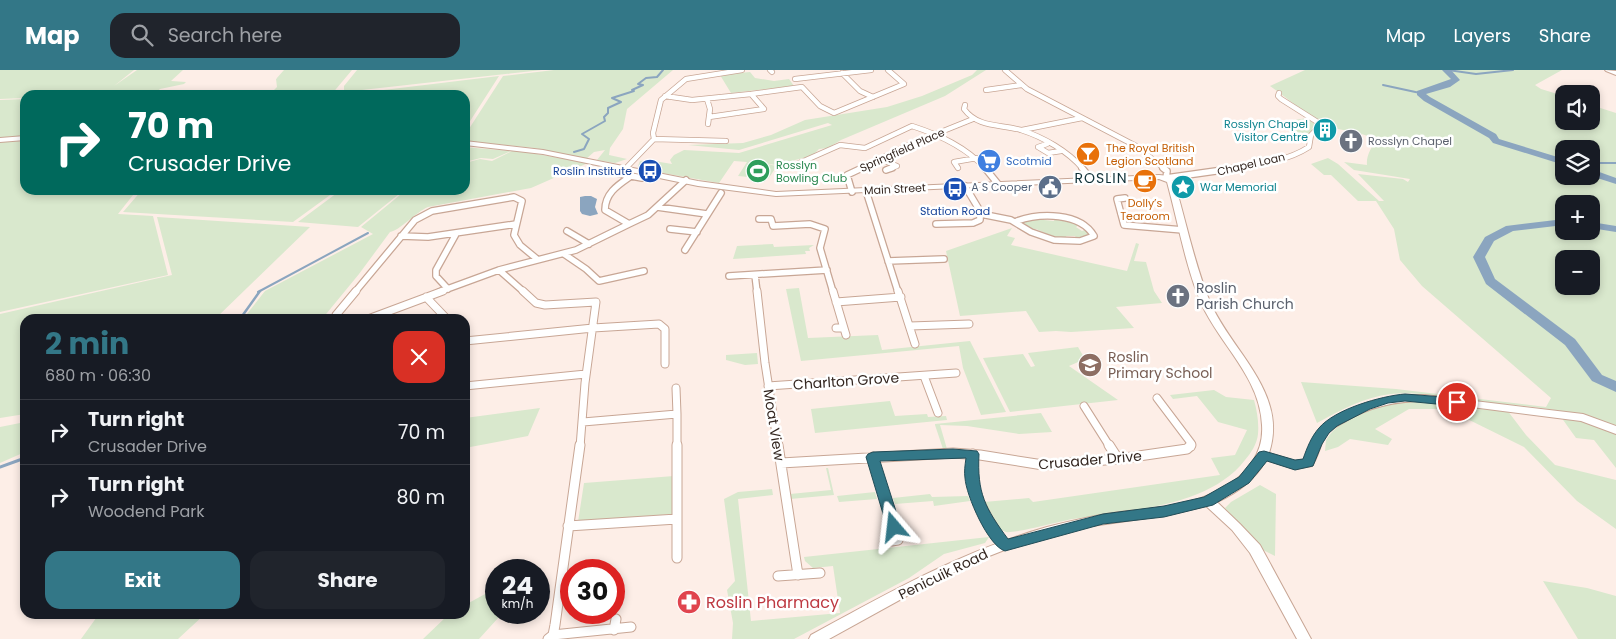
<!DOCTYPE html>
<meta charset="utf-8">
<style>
:root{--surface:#171b24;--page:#20242c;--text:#f1f3f6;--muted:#9ea1a6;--line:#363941;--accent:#337787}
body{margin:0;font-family:Poppins,sans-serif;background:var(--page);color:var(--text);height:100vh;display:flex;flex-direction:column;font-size:19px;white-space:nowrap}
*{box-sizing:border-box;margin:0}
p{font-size:16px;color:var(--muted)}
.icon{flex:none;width:28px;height:28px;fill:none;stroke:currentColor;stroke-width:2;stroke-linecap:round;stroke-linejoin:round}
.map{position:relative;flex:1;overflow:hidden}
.drawer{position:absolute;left:20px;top:244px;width:450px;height:305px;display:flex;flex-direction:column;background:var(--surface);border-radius:15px;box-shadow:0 2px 8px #0003}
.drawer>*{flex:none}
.hud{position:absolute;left:20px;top:20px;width:450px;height:105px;border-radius:15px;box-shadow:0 2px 8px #0003;background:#00695c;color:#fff;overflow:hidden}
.controls{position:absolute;left:1555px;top:15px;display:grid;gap:10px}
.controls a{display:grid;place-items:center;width:45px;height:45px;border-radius:10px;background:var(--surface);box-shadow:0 2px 8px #0003;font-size:25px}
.speed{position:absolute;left:485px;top:489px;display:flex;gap:10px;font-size:25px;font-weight:700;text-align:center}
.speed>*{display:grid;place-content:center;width:65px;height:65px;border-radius:50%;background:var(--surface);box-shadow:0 2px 8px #0003;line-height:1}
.speed small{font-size:12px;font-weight:400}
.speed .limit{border:8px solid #d22;background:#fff;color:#111}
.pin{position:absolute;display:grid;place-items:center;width:42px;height:42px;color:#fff;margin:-21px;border:2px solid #fff;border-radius:50%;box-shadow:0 1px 5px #0007}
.me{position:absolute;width:55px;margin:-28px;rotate:343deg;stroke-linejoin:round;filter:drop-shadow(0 0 4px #0008)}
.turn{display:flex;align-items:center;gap:18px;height:105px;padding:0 25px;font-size:22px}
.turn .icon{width:65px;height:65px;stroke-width:2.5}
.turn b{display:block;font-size:35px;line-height:42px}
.round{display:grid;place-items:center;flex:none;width:52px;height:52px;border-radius:15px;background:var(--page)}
.overview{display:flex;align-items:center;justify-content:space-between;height:85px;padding:0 25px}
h1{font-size:30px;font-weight:700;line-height:38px;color:var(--accent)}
.action{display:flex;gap:10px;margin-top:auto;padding:10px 25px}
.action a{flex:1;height:58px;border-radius:15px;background:var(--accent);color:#fff;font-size:20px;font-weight:700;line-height:58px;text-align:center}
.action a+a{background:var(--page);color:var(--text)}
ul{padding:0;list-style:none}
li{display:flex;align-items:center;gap:15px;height:65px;padding:0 25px;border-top:1px solid var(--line)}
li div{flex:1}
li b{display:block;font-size:19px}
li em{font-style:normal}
header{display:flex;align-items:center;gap:30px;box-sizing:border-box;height:70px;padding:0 25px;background:var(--accent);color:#fff}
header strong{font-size:24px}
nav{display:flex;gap:28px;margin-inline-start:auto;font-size:18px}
.search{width:350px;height:45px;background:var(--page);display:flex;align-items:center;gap:12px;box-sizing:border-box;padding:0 18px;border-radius:15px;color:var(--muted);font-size:19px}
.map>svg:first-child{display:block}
.green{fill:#d9e8cd;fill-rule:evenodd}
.water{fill:#8ba5bf}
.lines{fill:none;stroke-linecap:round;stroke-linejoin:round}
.stream-far2{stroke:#8ba5bf;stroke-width:2}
.stream-far1{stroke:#8ba5bf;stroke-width:2.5}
.stream{stroke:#8ba5bf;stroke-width:3}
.river{fill:#8ba5bf;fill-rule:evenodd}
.street-far3-casing{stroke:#c8a695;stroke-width:6}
.street-far2-casing{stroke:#c8a695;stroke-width:8}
.street-far1-casing{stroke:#c8a695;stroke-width:9}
.street-casing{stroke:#c8a695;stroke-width:11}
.secondary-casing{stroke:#c8a695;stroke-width:2}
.street-far3{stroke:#fff;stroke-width:4.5}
.street-far2{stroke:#fff;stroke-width:5.5}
.street-far1{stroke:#fff;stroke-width:7}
.street{stroke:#fff;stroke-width:9}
.secondary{fill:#fff;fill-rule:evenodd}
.route{fill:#337787;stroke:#214d58}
.labels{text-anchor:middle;stroke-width:5;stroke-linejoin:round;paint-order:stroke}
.far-culture-label{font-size:11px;fill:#0d838f;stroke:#fff;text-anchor:end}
.far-worship-label{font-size:11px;fill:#5b616d;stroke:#fff;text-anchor:start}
.far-food-label{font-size:11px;fill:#c56008;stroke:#fff;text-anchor:start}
.far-street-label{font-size:11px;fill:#342721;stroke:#fff}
.far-shop-label{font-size:11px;fill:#366cbe;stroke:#fff;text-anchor:start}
.far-leisure-label{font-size:11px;fill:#27864d;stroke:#fff;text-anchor:start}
.far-transit-label{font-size:11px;fill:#164399;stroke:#fff;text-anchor:end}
.far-service-label{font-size:11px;fill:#4e5e75;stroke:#fff;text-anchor:end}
.far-quarter-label{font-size:14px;letter-spacing:1px;fill:#0f3037;stroke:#fff}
.worship-label{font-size:14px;fill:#5b616d;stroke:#fff;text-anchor:start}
.education-label{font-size:14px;fill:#785e54;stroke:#fff;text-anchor:start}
.street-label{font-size:14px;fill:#342721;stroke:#fff}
.near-health-label{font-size:16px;fill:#be3a42;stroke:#fff;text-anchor:start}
</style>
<header>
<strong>Map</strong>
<div class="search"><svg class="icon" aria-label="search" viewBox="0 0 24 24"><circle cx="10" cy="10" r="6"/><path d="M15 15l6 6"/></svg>Search here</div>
<nav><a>Map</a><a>Layers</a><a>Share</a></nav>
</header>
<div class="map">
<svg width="1616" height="569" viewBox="0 0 1616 569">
<rect width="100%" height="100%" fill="#fdeee7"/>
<path class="green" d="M 0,0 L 134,0 L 114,16 L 137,0 L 183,0 L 171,11 L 186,12 L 184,14 L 160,19 L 153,25 L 103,25 L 106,21 L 25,25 L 25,28 L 0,29 Z
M 284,0 L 352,0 L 331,25 L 269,25 L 277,17 L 276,9 L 300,7 L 276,9 Z
M 357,0 L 542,0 L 344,22 L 344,16 Z
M 554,0 L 673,0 L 627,39 L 623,59 L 610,78 L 609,85 L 627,89 L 615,93 L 597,90 L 605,80 L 594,82 L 586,89 L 534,78 L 465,71 L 465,65 L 503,6 Z
M 977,0 L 986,0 L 945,26 L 841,70 L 828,78 L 819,79 L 812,86 L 795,90 L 785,96 L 760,93 L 777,96 L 768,109 L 738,106 L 747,92 L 734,91 L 719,113 L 640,99 L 638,96 L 640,91 L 648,90 L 672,94 L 670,90 L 674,85 L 684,80 L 739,83 L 832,55 L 828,53 L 739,80 L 688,75 L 743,73 L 771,65 L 805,50 L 887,37 L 922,26 L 972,5 Z
M 1305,0 L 1562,0 L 1535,15 L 1541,19 L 1564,26 L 1564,51 L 1591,51 L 1591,35 L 1616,43 L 1616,358 C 1574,337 1517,336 1471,331 C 1445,328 1417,321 1391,324 C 1365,327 1340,340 1317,353 L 1301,312 L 1396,319 L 1546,337 L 1551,328 L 1422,216 L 1400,190 L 1394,159 L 1376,131 L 1358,131 L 1331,105 L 1324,105 L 1311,94 L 1328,88 L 1338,94 L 1379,131 L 1384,131 L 1358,104 L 1403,109 L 1408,112 L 1410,109 L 1354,100 L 1344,92 L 1367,95 C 1366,86 1371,79 1375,71 L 1379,72 C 1361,59 1338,63 1320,52 C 1303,42 1287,28 1270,16 ZM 1564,79 L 1591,79 L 1591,106 L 1564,106 ZM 1564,134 L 1591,134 L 1591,161 L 1564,161 ZM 1564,189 L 1591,189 L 1591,216 L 1564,216 Z
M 750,2 L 755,8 L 774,11 L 789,9 L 794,16 L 731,23 L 720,5 Z
M 499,6 L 465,59 L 465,25 L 342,25 Z
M 25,29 L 25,67 L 0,68 L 0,30 Z
M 1307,48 L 1316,55 L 1307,66 L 1286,59 L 1295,50 Z
M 25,71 L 25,120 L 137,120 L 118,144 L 153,146 L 168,205 L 0,242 L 0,72 Z
M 465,77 L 511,81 L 493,89 L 481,88 L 465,92 Z
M 514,80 L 588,93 L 531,118 L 428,137 C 416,142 399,161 390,162 L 359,204 L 322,249 L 243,249 L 265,221 L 373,164 L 361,157 L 406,120 L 465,120 L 465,93 L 480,89 L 492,91 Z
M 142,120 L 337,120 L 293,152 L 123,142 Z
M 341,120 L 404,120 L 358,157 L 298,152 Z
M 157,147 L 310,157 L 215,249 L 25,249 L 25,344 L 0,348 L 0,244 L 172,205 Z
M 1043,147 L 1044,150 L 1054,151 L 1055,148 L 1079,155 L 1076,157 L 1082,161 L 1087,159 L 1089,161 L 1089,166 L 1077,169 L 1075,166 L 1066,166 L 1067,169 L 1043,165 L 1045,163 L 1036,159 L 1034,161 L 1022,152 Z
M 1012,158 L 1007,166 L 1015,168 L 1011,175 L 1127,201 L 1136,173 L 1139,174 L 1134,191 L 1146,192 L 1154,221 L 1162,233 L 1116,237 L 1134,258 L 1071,262 L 1056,261 L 1039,262 L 1026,241 L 960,246 L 946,181 Z
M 773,174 L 774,177 L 814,175 L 809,178 L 810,181 L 805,181 L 806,184 L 733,189 L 737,176 Z
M 799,218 L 808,268 L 878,265 L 882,280 L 970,271 L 1006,342 L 981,345 L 963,298 L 959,276 L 801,291 L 786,219 Z
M 1078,277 L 1085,289 L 1069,296 L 1118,330 L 1010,342 L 983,288 L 1023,284 L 1031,297 L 1035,296 L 1028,283 Z
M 757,283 L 758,294 L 745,295 L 726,290 L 726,285 Z
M 1214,320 L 1226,327 L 1254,330 C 1257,341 1259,352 1258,364 C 1257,374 1251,383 1245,390 C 1208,438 1127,440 1073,449 C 1061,451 1013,464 1006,462 C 994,458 989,442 984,432 L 1029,428 L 1033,432 L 1220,405 L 1211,388 L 1235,385 L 1247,360 L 1218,352 L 1197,326 L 1173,329 L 1170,325 Z
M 1411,330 L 1507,340 L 1526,365 L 1555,395 L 1616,410 L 1616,459 L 1577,431 L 1524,377 L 1447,339 L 1409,339 L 1375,359 L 1392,369 L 1388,375 L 1350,369 L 1338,377 L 1325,381 L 1326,370 C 1343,343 1381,334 1411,330 Z
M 890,331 L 895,346 L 927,344 L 928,347 L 946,346 L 947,350 L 815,363 L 811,339 Z
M 540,338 L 528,366 L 465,378 L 465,348 Z
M 1041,343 L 1052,362 L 1019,364 L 967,356 L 940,355 L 947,379 L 943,379 L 935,355 L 935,354 Z
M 1561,347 L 1581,350 L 1616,363 L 1616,398 L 1594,370 L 1576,368 Z
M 25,352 L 25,382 L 0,393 L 0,357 Z
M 826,398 L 828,398 L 834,425 L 790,429 L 790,424 L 831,420 Z
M 674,406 L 673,444 L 578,452 L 584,413 Z
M 1260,415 L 1276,424 L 1275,486 L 1261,479 L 1225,438 L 1231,432 Z
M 772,419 L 773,425 L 738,429 L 751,551 L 840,543 L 833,496 L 813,498 L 805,491 L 804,487 L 989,467 L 985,473 L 944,484 L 909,508 L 794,569 L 732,569 L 733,553 L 727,520 L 735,511 L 724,429 L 738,422 Z
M 875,422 L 877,429 L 839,432 L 837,426 Z
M 930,424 L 932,427 L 968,426 L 970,431 L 934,436 L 933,431 L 895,434 L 893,428 Z
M 1543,511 L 1587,518 L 1616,526 L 1616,569 L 1578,569 Z
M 496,518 L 496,542 L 500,543 L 499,547 L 479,569 L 423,569 L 447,546 L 450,544 L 465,544 L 465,535 Z
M 99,544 L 205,544 L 178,569 L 81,569 Z"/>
<path class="water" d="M 585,126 L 591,126 L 597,129 L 595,137 L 598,144 L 590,146 L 582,144 L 580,141 L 580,127 Z"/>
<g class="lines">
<path class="stream-far2" d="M 1448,0 L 1476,4 L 1513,0
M 1383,15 L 1420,23
M 574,82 L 584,79 L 589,69 L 582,64 L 605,51 L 604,47 L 608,43 L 608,38 L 621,32 L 612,28 L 634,21 L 632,20 L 643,15 L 638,14 L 646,8 L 657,7 L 663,0
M 1591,93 L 1616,93
M 258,222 L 368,163"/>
<path class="stream-far1" d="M 240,249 L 260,221"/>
<path class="stream" d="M 0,397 L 25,388"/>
<path class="river" d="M 1442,0 L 1451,0 L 1460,10 L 1450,17 L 1426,24 L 1430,27 L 1496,64 L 1499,69 L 1564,89 L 1564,95 L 1493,73 L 1489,68 L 1424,31 L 1417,25 L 1417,21 L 1451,9 Z
M 1591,99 L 1616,108 L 1616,114 L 1591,106 Z
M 1564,149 L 1564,155 L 1513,161 L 1494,171 L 1485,187 L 1495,209 L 1575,269 L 1602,305 L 1616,311 L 1616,322 L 1592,311 L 1565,275 L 1486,214 L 1473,187 L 1485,167 L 1506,156 Z
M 1591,152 L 1616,156 L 1616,162 L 1591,158 Z"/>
<g class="street-far3-casing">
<path id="street-far3" d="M 770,0 L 772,2
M 1005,0 L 1027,19 L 1136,76 L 1165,99
M 842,3 L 860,21 L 873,27
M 795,9 L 871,0
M 986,20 L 1021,15
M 751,24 L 802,17 L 820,36 L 834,43 L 904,14 L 888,0
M 665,26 L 692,30 L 751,24 L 764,39 L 709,47
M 707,29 L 710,39 L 708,54
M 965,35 L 964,39 C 978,58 1000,54 1021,60 C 1043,67 1068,81 1083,99
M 1022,60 L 1082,48
M 654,69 L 726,71
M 1047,74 L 1038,77 L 1048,83 L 1061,81
M 880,89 L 897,96 L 888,99
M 802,96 L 797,94 L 840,75 L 865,78 L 912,56 C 940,65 966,77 986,99
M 626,98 L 654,69 L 653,63 L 661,30 L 686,9 L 742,0
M 958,98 L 954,92 L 977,88
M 859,99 L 911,74 L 973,49
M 1229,99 C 1255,95 1286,92 1309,77 L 1311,65 L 1320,56 L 1319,53 L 1281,29 L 1278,26 L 1279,23"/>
</g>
<g class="street-far2-casing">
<path id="street-far2" d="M 985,98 L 998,114
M 1082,98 L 1092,110
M 1163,98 L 1167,101 L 1166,108 L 1237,98
M 602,100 L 631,106 C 618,115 605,123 605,140 L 629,154 L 648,145 L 686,110
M 886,100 L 892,98
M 631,106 L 642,108
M 866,121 L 898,222
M 852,122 L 847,105 L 862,98
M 1125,128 L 1117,129 L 1124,155 L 1183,160
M 657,137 L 707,144
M 981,144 L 1011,150 L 1031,162 L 1054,170 L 1080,171 L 1094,166 C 1080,142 1040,143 1017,151
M 759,149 L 771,149 L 773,156 L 810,154 L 825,159 L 820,178 L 833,222
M 936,154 L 973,153 L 980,150 L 980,141 L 965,116
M 670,159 L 697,162
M 567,161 L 589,174
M 401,166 L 428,167 L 516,154
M 685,180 L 721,123
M 564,184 L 586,199 L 599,211 L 644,201
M 888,191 L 944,189
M 755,205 L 757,222
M 729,206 L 827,200
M 448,219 L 436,206 L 436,200 L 456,164
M 355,222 L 415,150 L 432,141 L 514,127 L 522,131 L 514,165 L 520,175 L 537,189
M 439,222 L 499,200
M 524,222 L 499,200 L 576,180 L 629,154"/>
</g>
<g class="street-far1-casing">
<path id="street-far1" d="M 523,221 L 536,233 L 545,235 L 596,232 L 585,313 L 580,377
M 757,221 L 765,293 L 778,377
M 833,221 L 846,265
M 898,221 L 915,274
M 426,227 L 447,249
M 836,232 L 901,227
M 335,249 L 336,245 L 356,221
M 368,249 L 443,221
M 910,256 L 969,254
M 836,258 L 843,258
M 465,271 L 593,258 L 659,254 L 665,259 L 665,294
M 924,306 L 938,343
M 465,316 L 586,304
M 768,316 L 956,303
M 676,318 L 677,344
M 1157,328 L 1191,373 L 1191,377
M 1084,336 L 1110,377
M 583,352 L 677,344 L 677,377"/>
</g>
<g class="street-casing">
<path id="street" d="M 677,375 L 677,488
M 778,375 L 798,505
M 1109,375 L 1118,389
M 973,384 C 968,420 985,446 1005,475
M 873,387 L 898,470 L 885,472
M 781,393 L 953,383 L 980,385 L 1043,395 L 1118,389 L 1187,379 L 1191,375
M 568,456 L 677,449
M 778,506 L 820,503
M 614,560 L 616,549
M 553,565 L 631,557
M 548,569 L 553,565 L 555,555 L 580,375"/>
</g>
<g class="secondary-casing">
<path id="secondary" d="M 1605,0 L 1616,1 L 1616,5 L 1606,1 Z
M 25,66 L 25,70 L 0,72 L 0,68 Z
M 465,71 L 543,80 L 698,111 L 776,122 L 1159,105 L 1169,106 L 1174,111 C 1186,151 1194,193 1210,232 C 1231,281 1289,323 1269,383 L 1295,391 L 1304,390 C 1310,379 1312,367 1320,358 C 1325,352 1332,349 1339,345 C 1366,330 1394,324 1425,325 L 1583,344 L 1616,356 L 1616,364 L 1581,351 L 1425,331 C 1396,331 1371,336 1346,351 C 1340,354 1332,358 1327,364 C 1320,373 1319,386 1312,396 L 1295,399 L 1266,390 C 1255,410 1237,423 1217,432 L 1240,454 L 1260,475 L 1311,569 L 1297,569 L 1250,483 L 1232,460 L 1206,436 L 1168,445 L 1085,457 L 1007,479 L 979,490 L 925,516 L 829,569 L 809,569 L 811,565 C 888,523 962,481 1047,457 C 1071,451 1095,445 1120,442 C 1156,438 1191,436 1223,418 C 1247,405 1264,383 1262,355 C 1260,307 1220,275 1201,233 C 1185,195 1178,152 1167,112 L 1159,109 L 776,126 L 698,116 L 543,84 L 465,75 Z"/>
</g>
<use href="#street-far3" class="street-far3"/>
<use href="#street-far2" class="street-far2"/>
<use href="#street-far1" class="street-far1"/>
<use href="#street" class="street"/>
<use href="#secondary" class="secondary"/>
</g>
<path class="route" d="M 1405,324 L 1457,328 L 1463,332 L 1457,336 L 1405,331 L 1388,333 L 1370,339 L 1337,356 L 1329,363 L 1322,374 L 1313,396 L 1295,400 L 1267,391 L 1249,413 L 1213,435 L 1164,447 L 1103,454 L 1005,481 C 988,476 966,425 965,408 C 964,402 965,395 966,388 L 880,391 L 901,457 L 899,461 L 894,462 L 889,461 L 887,457 L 866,387 L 868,384 L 873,382 L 953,379 L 977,381 L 979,384 C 977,423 985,438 1008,469 L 1103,444 L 1164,436 L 1204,427 L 1239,407 L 1259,382 L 1264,381 L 1295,390 L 1303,389 C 1307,378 1311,367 1319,358 C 1335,339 1381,326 1405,324 Z"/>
<defs>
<g id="building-disc" transform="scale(1.25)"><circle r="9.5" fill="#0f9aa8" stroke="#fff"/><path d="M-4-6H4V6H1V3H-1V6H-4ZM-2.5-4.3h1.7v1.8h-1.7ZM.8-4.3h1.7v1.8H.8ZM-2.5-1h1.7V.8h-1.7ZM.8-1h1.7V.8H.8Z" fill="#fff"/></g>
<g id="church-disc" transform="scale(1.25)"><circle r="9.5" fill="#6b7280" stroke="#fff"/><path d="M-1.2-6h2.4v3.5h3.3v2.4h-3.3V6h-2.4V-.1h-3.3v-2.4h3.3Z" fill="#fff"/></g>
<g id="bar-disc" transform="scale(1.25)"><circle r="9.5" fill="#e8710a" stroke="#fff"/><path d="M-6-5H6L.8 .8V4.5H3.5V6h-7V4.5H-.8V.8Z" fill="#fff"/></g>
<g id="supermarket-disc" transform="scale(1.25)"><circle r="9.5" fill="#3f7fe0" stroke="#fff"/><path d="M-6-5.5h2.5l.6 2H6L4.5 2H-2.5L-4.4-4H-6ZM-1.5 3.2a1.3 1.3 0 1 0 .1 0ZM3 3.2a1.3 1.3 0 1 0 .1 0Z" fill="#fff"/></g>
<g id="bus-disc" transform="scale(1.25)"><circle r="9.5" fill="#1a4fb4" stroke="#fff"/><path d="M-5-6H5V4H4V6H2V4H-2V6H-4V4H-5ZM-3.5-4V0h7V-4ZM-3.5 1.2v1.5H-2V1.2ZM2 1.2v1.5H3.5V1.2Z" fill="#fff"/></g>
<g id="stadium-disc" transform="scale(1.25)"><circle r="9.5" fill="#2e9e5b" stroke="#fff"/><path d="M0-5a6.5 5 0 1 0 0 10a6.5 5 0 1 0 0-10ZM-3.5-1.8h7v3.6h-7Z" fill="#fff"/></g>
<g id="cafe-disc" transform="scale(1.25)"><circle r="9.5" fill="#e8710a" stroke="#fff"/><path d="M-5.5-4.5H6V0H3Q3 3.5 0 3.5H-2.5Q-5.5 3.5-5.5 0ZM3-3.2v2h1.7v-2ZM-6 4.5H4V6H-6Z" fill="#fff"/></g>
<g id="civic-disc" transform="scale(1.25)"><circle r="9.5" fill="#5c6f8a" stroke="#fff"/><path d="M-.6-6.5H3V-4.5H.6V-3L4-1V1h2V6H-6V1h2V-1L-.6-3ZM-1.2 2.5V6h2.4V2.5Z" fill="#fff"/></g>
<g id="sight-disc" transform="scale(1.25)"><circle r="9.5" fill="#0f9aa8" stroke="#fff"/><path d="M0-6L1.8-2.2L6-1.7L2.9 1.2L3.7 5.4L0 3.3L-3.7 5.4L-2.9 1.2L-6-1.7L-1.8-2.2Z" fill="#fff"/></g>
<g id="school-disc" transform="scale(1.25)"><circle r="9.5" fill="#8d6e63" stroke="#fff"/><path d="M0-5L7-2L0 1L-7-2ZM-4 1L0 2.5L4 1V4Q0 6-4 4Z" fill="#fff"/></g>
<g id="pharmacy-disc" transform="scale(1.25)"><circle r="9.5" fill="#e0444e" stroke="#fff"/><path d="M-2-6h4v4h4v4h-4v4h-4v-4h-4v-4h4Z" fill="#fff"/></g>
</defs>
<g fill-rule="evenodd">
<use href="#building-disc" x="1325" y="60"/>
<use href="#church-disc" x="1351" y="71"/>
<use href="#bar-disc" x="1088" y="84"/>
<use href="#supermarket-disc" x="989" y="91"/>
<use href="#bus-disc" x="650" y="101"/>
<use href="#stadium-disc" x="758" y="101"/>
<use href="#cafe-disc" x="1145" y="111"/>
<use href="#civic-disc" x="1050" y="117"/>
<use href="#sight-disc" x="1183" y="117"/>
<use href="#bus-disc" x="955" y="119"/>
<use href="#church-disc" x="1178" y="226"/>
<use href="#school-disc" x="1090" y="295"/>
<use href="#pharmacy-disc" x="689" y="532"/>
</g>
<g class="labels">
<g class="far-culture-label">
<text x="1308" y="58">Rosslyn Chapel<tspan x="1308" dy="13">Visitor Centre</tspan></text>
<text x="1200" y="121" text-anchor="start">War Memorial</text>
</g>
<g class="far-worship-label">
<text x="1368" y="75">Rosslyn Chapel</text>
</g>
<g class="far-food-label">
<text x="1106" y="82">The Royal British<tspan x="1106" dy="13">Legion Scotland</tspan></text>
<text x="1145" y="137" text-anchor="middle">Dolly’s<tspan x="1145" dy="13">Tearoom</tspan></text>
</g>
<g class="far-street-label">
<text transform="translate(902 80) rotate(-24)" y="4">Springfield Place</text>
<text transform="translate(1251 94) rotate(-13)" y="4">Chapel Loan</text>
<text transform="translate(895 119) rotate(-3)" y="4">Main Street</text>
</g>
<g class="far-shop-label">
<text x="1006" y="95">Scotmid</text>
</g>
<g class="far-leisure-label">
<text x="776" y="99">Rosslyn<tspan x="776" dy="13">Bowling Club</tspan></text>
</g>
<g class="far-transit-label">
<text x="632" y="105">Roslin Institute</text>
<text x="955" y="145" text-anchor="middle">Station Road</text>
</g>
<g class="far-service-label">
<text x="1032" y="121">A S Cooper</text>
</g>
<g class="far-quarter-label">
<text x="1101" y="113">ROSLIN</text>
</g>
<g class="worship-label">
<text x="1196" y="223">Roslin<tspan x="1196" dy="16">Parish Church</tspan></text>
</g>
<g class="education-label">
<text x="1108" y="292">Roslin<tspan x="1108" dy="16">Primary School</tspan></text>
</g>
<g class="street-label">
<text transform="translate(846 311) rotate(-4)" y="5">Charlton Grove</text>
<text transform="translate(774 355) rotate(81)" y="5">Moat View</text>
<text transform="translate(1090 390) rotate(-5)" y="5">Crusader Drive</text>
<text transform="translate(943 504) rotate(-26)" y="5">Penicuik Road</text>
</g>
<g class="near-health-label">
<text x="706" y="538">Roslin Pharmacy</text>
</g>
</g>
</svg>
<div class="controls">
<a><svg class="icon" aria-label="sound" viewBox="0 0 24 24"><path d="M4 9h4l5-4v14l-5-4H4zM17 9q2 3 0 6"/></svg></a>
<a><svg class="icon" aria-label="layers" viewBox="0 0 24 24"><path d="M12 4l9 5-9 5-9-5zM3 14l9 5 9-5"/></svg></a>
<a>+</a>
<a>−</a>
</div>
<div class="speed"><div>24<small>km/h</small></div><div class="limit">30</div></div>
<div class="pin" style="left:1457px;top:332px;background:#d93025"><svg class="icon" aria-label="arrive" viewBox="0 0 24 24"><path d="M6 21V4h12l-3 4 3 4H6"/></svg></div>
<svg class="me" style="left:894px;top:457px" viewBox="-20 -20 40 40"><path d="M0-17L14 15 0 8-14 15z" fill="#337787" stroke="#fff" stroke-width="4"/></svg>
<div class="hud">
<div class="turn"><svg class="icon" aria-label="right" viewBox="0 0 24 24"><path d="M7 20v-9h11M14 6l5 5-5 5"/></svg><div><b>70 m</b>Crusader Drive</div></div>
</div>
<section class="drawer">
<div class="overview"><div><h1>2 min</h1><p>680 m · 06:30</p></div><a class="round" style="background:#d93025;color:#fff"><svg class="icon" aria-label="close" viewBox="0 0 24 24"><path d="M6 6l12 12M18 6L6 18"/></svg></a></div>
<ul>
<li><svg class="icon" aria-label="right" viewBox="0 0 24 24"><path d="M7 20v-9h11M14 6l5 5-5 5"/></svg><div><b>Turn right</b><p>Crusader Drive</p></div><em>70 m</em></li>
<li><svg class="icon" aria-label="right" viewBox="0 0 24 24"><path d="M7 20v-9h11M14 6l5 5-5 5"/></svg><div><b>Turn right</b><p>Woodend Park</p></div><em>80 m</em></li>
</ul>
<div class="action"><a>Exit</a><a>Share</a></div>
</section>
</div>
